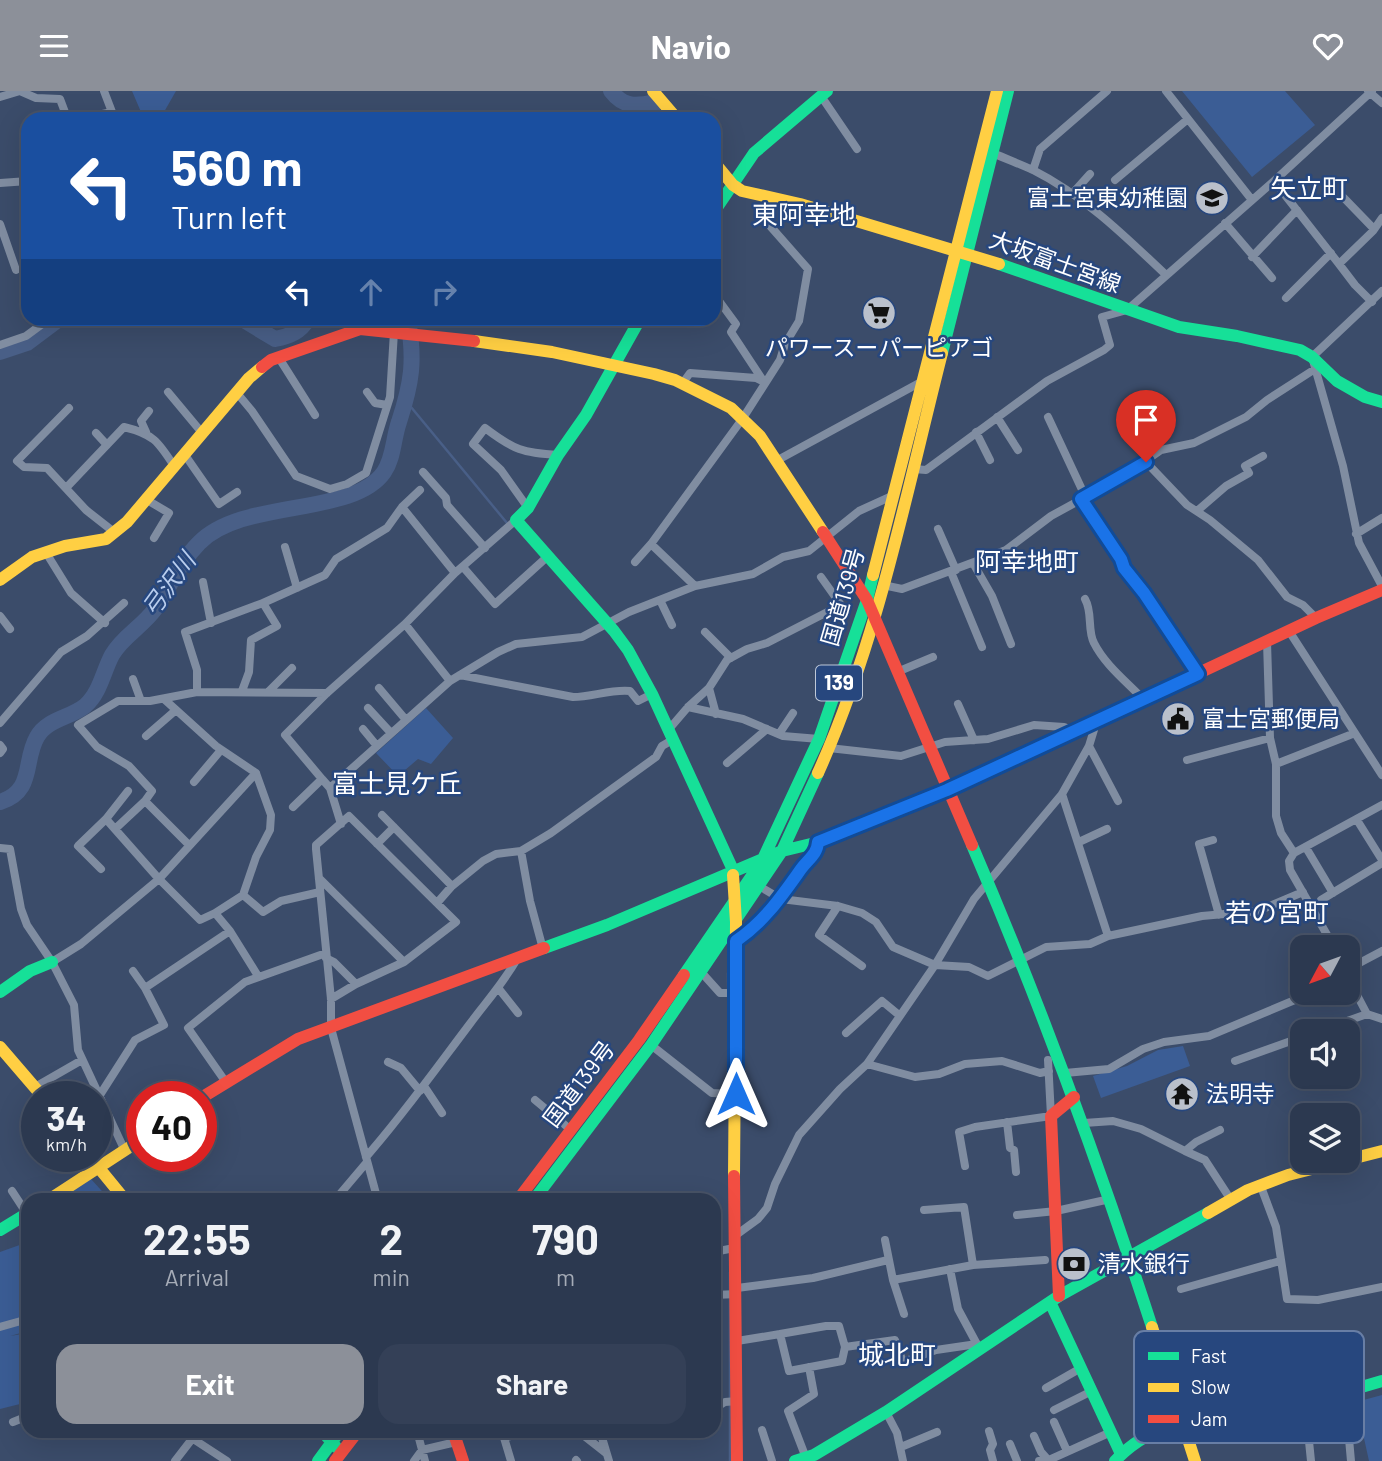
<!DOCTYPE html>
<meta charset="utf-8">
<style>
:root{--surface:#2c3950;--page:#344057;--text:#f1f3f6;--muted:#a6acb7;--line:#485367;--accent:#8c9099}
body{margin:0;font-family:Barlow,"Noto Sans JP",sans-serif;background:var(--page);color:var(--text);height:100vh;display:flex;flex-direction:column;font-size:26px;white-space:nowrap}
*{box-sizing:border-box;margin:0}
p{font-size:23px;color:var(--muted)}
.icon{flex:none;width:38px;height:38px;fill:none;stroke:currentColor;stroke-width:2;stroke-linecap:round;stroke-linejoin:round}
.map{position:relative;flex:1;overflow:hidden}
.details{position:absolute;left:21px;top:1102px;width:700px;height:245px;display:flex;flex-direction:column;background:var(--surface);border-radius:21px;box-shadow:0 7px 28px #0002,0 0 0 2px var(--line)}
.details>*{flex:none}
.guide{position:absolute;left:21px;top:21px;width:700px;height:214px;border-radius:21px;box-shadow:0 7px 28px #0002,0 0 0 2px var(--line);background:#1a4fa0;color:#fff;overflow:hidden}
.needle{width:46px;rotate:229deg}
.controls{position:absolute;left:1290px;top:844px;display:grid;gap:14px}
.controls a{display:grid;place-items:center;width:70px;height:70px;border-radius:14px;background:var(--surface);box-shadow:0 7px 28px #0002,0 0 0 2px var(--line);font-size:35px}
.speed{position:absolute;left:21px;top:990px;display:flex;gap:14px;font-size:35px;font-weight:700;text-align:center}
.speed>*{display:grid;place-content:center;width:91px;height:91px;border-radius:50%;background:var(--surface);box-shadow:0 7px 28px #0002,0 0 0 2px var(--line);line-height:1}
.speed small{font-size:18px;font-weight:400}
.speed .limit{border:10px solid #d22;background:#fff;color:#111}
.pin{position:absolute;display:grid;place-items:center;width:60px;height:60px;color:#fff;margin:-72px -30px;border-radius:50% 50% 50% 0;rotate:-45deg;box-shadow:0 0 7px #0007}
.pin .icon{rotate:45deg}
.me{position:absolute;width:77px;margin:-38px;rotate:0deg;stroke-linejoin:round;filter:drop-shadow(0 0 5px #0008)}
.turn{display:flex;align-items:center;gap:24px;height:147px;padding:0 35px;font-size:32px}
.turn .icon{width:91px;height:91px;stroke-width:2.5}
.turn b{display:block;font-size:49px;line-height:60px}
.lanes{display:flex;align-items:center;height:66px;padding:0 35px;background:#0003;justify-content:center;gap:35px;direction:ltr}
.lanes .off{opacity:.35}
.eta{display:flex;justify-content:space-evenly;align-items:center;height:119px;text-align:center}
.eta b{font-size:42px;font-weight:700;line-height:49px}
.primary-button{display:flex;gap:14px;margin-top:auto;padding:14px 35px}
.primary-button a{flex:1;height:80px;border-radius:21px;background:var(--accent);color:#fff;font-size:28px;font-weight:700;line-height:80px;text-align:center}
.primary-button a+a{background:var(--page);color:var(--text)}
header{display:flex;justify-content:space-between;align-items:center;height:91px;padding:0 35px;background:var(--accent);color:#fff;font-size:32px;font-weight:700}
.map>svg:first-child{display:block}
.green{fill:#3b5d95}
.water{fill:#495f87}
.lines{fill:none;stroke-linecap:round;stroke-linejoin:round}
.stream{stroke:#495f87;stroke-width:2.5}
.river{stroke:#495f87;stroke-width:16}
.street{stroke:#808da1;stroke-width:8}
.fast{stroke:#16e098;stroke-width:12}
.slow{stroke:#ffcf43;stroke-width:12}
.jam{stroke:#f24e42;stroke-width:12}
.route-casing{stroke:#114b97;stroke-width:18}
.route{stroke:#1a73e8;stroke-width:12}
.labels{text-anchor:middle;stroke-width:5;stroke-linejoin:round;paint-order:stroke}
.shield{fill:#27477e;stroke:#bec8d8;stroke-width:2}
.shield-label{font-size:21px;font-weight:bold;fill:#fff}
.poi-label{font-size:23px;fill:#fff;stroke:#27477e;text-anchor:start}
.street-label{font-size:23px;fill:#fff;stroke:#27477e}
.water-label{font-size:24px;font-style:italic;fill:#b9cded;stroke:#27477e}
.quarter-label{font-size:26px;fill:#fff;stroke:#27477e}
.key{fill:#27477e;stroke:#687ea5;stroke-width:2}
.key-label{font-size:19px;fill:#fff}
</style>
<header><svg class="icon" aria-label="menu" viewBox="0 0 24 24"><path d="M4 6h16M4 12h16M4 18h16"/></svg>Navio<svg class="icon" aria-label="heart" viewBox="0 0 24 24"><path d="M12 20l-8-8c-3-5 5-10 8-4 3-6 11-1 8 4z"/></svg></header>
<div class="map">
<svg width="1382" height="1370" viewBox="0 0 1382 1370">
<rect width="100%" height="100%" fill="#3b4c6a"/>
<path class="green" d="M 132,0 L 176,0 L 160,28 L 144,28 Z
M 1182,0 L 1285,0 L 1315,34 L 1252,86 Z
M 426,617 L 453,647 L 431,673 L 418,668 L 398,685 L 376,662 Z
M 1183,955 L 1190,975 L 1101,1007 L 1093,985 L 1127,975 L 1158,959 Z
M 91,1088 L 110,1109 L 54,1110 Z
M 28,1151 L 28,1240 L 10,1245 L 28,1242 L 28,1311 L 0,1318 L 0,1161 Z
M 1382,1304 L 1382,1370 L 1369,1370 L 1356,1311 Z"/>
<path class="water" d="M 648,0 L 662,0 L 659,28 L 646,28 Z"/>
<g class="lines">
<path class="stream" d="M 406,310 L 507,432
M 728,882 L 729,996
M 730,1181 L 730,1307
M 730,1314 L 730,1370"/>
<path class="river" d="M 611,0 C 624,17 636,15 656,11
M 242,228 L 275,248 C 290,245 300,241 308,228
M 0,261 L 27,252 L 59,228
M 0,711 C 35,700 23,670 37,646 C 47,628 70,627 85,615 C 100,602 103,581 112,564 C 122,546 143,535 155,518 C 170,496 180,471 199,452 C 243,407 353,426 384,381 C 394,366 393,348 399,331 C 412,291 415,270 408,228"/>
<path class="street" d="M 20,0 L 36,7 L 60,8 L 66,24 L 75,28
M 104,0 L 112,21 L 117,28
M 1166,0 L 1252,109
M 1368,0 L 1382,12
M 821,5 L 857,58
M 0,6 L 20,0
M 79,28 L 112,21
M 993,62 C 1006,68 1020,73 1033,79 C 1083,104 1125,145 1165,183
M 1033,79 L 1040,58 L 1107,0
M 1115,89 L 1188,28
M 1274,90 L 1339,173 L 1373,140 L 1382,127
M 0,92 L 28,90
M 1072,103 L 1090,83
M 1344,107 L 1374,138
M 1225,132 L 1272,187
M 0,133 L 16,179
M 1252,166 L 1297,119
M 1339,173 L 1355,194 L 1372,211
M 1382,200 L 1312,266 L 1343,375 L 1359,452 L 1382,495
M 714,203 L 736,233 L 731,241 L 764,291
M 1286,207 L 1331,162
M 0,254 L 26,245 L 49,228
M 279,267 L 315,324
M 682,293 L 690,282 L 756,287 L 762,290
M 168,301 L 203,343
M 367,301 L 375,312 L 387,314
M 237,302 L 252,320 L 296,385 L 330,398 L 347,393 L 366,382 L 390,306 L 394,241
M 69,317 L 17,370 L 24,376 L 47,377 L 86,419 L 114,441
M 997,326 L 1018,359
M 1048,326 L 1085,405
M 146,341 L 141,330 L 149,320
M 976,341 L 990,369
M 96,342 L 107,354
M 185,364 L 219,413 L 237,401
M 776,370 L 921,291
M 1146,371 L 1187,414 L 1210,429 L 1258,469 L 1287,506 L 1303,514 L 1316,527
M 914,378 L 926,379 L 1047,290 L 1104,259 L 1110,254 L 1102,226 L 1127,219 L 1274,90 L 1372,0
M 423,381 L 446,407 L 447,414 L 485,457
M 66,397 L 124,336 C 153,343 158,350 174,375
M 1081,407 L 1121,468 L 1124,477 L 1144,502 L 1198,583
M 147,409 L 169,422 L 154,447
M 402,416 L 455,482
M 528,417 L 501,379 L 473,353 L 485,337 C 514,359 523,362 558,364
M 1197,420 L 1226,395 L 1249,382 L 1245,375 L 1263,365
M 938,438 L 956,479
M 1356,443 L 1382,427
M 651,453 L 695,495
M 285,456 L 297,497
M 45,460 L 71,502 L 105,532
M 635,471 L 651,453 L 743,327 L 780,269 L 785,253 L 799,230 L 808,178 L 771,136
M 973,472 L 992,505 L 1011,553
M 463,476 L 495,513 L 547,466
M 951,481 L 982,556
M 203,491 L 211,532
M 883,494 L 902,498 L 1006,459 L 1051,425 L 1124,385 L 1161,359 L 1194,352 L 1246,326 L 1267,309 L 1315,278
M 1085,508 C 1093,522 1087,539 1094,552 C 1105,574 1127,591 1143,608
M 660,509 L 672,534
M 0,525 L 10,538
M 405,533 L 450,590
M 1289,540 L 1382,684
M 705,541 L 731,567
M 1267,551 L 1270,647 L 1276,673 L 1276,725 L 1281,742 L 1294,762
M 897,581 L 933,566
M 460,584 L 573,606 C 592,606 611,598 630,600 L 638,610 L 652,603
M 133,588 L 141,610
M 379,597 L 406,629
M 709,597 L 716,623
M 242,600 L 249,581 L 251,549 L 277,535 L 263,512 L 325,484 L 336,468 L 387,437 L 402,416 L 420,399
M 269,600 L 292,577
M 197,601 L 197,579 L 185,541 L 263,512
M 164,608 L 216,655 L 256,682 L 271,724 L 270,739 L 256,766 L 243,804 L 215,822 L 230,840
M 958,613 L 974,649
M 688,616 L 743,628 L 783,645 L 819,648
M 368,617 L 391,642
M 0,632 L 61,561 L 87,545 L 124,512
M 670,637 L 688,616 L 709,597 L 727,569 L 747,558 L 767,552 L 841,514 L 821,486
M 363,638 L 377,655
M 779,643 L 793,622
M 146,645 L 176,619
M 0,654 L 3,658 L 0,662
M 1089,655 L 1118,710
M 829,657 L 901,665 L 945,651 L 988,648 L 1034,634 L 1064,636 L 1075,640
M 1187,669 L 1270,647
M 727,672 L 767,638
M 1276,673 L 1355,642
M 322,688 L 285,644 L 327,602 L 405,533 L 455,482 L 516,429
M 194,691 L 221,659
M 330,697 L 450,590 L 498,561 L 516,553 L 582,546 L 629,521 L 695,495 L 753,483 L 783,466 L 809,460 L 859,420 L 892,405
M 1062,703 L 1108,845
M 293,716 L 322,688 L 330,697 L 341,733
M 382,724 L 452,795
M 106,728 L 159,788 L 200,829 L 215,822
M 1357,729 L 1382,769
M 115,738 L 145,710
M 1213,749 L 1199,753 L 1219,824
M 1079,751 L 1107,738
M 377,753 L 394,736
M 189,754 L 145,710 L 152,700 L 129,675 L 97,656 L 78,634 L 118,610 L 150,610 L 197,601 L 327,602
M 0,757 L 10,758 L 21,818 L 27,834 L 52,871 L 74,914 L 78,959 L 125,1060
M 521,760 L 530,810 L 543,858
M 1308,760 L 1333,802
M 101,778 L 78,755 L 106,728 L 128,700
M 319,787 L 404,871
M 759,795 L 781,808 L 838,815 L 862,822 L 876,831 L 893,856 L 935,874 L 969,876 L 988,885 L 1046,856 L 1090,853 L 1108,845 L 1202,825 L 1258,820 L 1303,801
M 243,804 L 263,821 L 281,810 L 320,801
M 1321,809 L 1382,772
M 437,812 L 451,796 L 483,770 L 496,763 L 521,760 L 551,742 L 656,666 L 662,655 L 674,648
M 838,815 L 819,844 L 862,875
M 736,850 C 765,830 780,806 801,778 C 809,768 817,764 819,751
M 1334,856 L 1290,779 L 1289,770 L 1294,762 L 1382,714
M 326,867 L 334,871 L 356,893
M 52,871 L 81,853 L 159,788 L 256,682
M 1348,878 L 1382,860
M 702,882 L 720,902 L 735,902
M 1348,887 L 1367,923 L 1382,928
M 145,897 L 230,840 L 258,885
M 499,898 L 518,922
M 331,908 L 356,893 L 404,871 L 456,831 L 349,725 L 316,754 L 316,758 L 331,908 L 331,937 L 378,1110
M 1319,940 L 1367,923
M 846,942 L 882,910 L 899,924
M 651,954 L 712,1002 L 736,1003
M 1235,970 L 1302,946
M 388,971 L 401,977 L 420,1000
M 867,973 L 915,986 L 939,983 L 965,973 L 1002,970 L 1040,982 L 1049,980
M 1065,982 L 1109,978 L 1143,958 L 1164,951 L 1209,945 L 1314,901
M 225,990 L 188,937 L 245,891 L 326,862
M 424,995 L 442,1022
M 35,996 L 82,969
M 98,1007 L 135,949 L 164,934 L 145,897 L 133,880
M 535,1009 L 571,1039
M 1007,1031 L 1010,1057 L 1014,1059 L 1016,1081
M 1084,1032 L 1113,1030 L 1141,1038 L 1185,1060 L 1196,1051 L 1220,1039
M 1185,1060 L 1205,1069 L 1231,1109
M 366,1066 C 403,1024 435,979 469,934 C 486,911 502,894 517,868
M 965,1075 L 959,1041 L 975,1036 L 1051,1025 L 1048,969
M 1260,1093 L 1276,1136 L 1287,1208 L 1318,1209 L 1382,1196
M 12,1100 L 27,1123
M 334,1110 L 367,1071
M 924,1119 L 964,1116 L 973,1174
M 1017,1124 L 1056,1120 L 1110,1108
M 736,1144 L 758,1128 L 767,1117 L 775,1093 L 799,1044 L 840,998 L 867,973 L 935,874 L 974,808 L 1062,703 L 1089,655 L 1097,629
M 885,1149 L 893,1189 L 904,1223
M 714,1161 L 734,1157
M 950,1178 L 958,1218 L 979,1257
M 893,1189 L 973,1174 L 1045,1169
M 737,1197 L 813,1187 L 888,1169
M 1181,1198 L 1280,1170
M 714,1204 L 737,1203
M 0,1236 L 28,1228
M 737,1250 L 780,1243 L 789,1280 L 842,1270 L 845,1256 L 839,1235 L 826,1235 L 780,1243
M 845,1256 L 895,1249 L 903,1271 L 936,1259 L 977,1253
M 1046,1297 L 1081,1277
M 1345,1303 L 1351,1370
M 1305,1311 L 1311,1370
M 714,1318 L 725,1311 L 737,1310
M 1054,1319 L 1092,1300
M 886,1321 L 897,1342 L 903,1370
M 13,1331 L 28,1325
M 1054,1331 L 1067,1360
M 762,1339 L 772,1370
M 181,1340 L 227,1370
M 417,1340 L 425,1370
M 502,1340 L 511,1370
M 578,1340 L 606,1362
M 600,1340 L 609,1370
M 672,1340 L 676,1340
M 989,1340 L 993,1353 L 990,1359 L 993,1370
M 1034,1345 L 1041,1361 L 1049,1370
M 504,1347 L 524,1341
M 1010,1353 L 1017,1370
M 901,1356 L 937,1341
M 806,1367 L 788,1320 L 814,1303 L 809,1276
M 576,1369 L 577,1370
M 175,1370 L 192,1348
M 414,1370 L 422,1359 L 456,1351
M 1039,1370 L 1049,1369 L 1111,1341"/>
<path class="fast" d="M 714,121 L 754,62 L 827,0
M 999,173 L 1179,236 L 1237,245 L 1300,259 L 1312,266 L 1337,290 L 1365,306 L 1382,311
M 640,228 L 586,324 L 558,364 L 528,417 L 516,429 L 614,540 L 628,559 L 652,603 L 733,779 L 733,784
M 942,262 L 1008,0
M 972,754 C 1040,912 1099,1073 1152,1236
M 544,857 L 607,834 L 782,760 L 819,751 L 872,731 L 947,700 L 1054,650
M 684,884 L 762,770 L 819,648 L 867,509 L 873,484
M 0,901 L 30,880 L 52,871
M 533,1110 L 651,954 L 782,760 L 818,682
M 0,1139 L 28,1122
M 1050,1211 L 1121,1363
M 322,1340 L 336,1356
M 318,1370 L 340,1340
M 795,1370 L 814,1364 L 886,1321 L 1059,1205 L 1208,1122
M 1115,1370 C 1159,1322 1223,1324 1283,1314 C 1317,1308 1350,1300 1382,1290"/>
<path class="slow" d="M 653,0 L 677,28
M 714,71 L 733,94 L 742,100 L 800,113 L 999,173
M 474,250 L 552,261 L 654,283 L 675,289 L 731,317 L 760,345 L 823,441
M 873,484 L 997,0
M 0,489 L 32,466 L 65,455 L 106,448 L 127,431 L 249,287 L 262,276
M 818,682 C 878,549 906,403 942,262
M 733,784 L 736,831 L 734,1085
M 0,956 L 43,1006
M 90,1066 L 126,1110
M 47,1110 L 142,1048
M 1208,1122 L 1248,1099 L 1288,1084 L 1382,1060
M 1152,1236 L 1195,1370"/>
<path class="jam" d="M 262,276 L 271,269 L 360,238 L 474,250
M 823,441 L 867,509 L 972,754
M 1054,650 L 1316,527 L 1382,499
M 201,1007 L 298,948 L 544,857
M 734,1085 L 737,1370
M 517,1110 L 639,949 L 684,884
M 1059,1205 L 1051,1025 L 1074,1006
M 453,1340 L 463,1370
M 335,1370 L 358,1340"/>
</g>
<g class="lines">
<g class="route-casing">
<path id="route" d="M 736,1003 L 736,850 C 765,830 781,806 801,778 C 808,768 817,764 818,751 L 947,699 L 1198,583 L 1144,502 L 1124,477 L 1121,468 L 1081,408 L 1146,371"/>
</g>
<use href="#route" class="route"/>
</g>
<defs>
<g id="school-disc" transform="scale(1.75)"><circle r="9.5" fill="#bac0cb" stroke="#27477e"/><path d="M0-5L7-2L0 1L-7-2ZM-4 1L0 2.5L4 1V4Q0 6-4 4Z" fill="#111"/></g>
<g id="supermarket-disc" transform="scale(1.75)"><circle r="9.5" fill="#bac0cb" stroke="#27477e"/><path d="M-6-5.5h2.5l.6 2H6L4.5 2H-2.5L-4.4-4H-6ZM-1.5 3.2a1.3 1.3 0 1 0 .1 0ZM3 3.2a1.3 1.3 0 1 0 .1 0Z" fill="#111"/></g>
<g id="civic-disc" transform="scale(1.75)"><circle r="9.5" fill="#bac0cb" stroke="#27477e"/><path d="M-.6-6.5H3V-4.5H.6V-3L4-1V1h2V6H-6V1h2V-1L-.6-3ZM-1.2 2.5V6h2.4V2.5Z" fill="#111"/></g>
<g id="temple-disc" transform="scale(1.75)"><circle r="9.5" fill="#bac0cb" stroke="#27477e"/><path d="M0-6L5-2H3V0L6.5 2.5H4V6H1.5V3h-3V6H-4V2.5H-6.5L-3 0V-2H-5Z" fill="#111"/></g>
<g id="bank-disc" transform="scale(1.75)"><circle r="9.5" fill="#bac0cb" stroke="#27477e"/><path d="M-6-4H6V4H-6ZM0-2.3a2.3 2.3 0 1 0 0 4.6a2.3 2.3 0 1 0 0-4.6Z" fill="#111"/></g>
</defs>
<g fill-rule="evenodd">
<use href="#school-disc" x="1212" y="107"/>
<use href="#supermarket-disc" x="879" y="222"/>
<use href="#civic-disc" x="1178" y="628"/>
<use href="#temple-disc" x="1182" y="1003"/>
<use href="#bank-disc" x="1074" y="1173"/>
</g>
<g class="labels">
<rect class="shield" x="816" y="574.5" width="46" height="35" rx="5"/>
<g class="shield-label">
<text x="839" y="599">139</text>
</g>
<g class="poi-label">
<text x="1188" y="115" text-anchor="end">富士宮東幼稚園</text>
<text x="879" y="265" text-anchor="middle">パワースーパーピアゴ</text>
<text x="1202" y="636">富士宮郵便局</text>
<text x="1206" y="1011">法明寺</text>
<text x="1098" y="1181">清水銀行</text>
</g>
<g class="street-label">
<text transform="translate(1055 171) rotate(20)" y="8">大坂富士宮線</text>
<text transform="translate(843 506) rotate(-74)" y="8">国道139号</text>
<text transform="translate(579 993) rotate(-53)" y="8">国道139号</text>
</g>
<g class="water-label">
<text transform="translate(169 494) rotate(-54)" y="8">弓沢川</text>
</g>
<g class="quarter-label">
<text x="1309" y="107">矢立町</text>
<text x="804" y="133">東阿幸地</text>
<text x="1027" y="480">阿幸地町</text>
<text x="397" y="702">富士見ケ丘</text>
<text x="1277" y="831">若の宮町</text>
<text x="897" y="1273">城北町</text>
</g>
</g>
<rect x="1134" y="1240" width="230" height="112" rx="10" class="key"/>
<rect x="1148" y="1261" width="31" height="8" fill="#16e098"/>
<rect x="1148" y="1292" width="31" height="9" fill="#ffcf43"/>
<rect x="1148" y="1324" width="31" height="8" fill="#f24e42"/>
<g class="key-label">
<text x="1191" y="1272">Fast</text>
<text x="1191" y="1303">Slow</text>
<text x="1191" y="1335">Jam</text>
</g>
</svg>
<div class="controls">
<a><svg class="needle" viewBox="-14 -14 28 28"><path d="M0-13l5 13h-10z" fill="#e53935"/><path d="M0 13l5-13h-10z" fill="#a6acb7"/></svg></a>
<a><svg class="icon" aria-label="sound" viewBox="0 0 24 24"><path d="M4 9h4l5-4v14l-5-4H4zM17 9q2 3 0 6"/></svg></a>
<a><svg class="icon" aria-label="layers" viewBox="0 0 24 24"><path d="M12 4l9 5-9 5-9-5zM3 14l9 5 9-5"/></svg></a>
</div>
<div class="speed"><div>34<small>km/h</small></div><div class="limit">40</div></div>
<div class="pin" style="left:1146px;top:371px;background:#d93025"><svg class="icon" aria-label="arrive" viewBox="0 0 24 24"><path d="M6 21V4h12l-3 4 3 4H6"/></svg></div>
<svg class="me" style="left:736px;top:1003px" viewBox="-20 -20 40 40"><path d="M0-17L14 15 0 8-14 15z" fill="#1a73e8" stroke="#fff" stroke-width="4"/></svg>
<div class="guide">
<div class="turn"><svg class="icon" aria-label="left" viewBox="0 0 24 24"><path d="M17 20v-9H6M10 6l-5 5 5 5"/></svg><div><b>560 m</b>Turn left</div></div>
<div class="lanes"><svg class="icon" aria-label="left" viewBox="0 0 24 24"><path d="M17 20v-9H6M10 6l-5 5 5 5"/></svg><svg class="icon off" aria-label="ahead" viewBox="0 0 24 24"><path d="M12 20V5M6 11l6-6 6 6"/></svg><svg class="icon off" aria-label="right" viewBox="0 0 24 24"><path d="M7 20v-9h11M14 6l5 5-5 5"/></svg></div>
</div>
<section class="details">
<div class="eta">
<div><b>22:55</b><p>Arrival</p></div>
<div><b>2</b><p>min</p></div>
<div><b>790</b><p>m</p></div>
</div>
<div class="primary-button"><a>Exit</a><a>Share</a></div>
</section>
</div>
